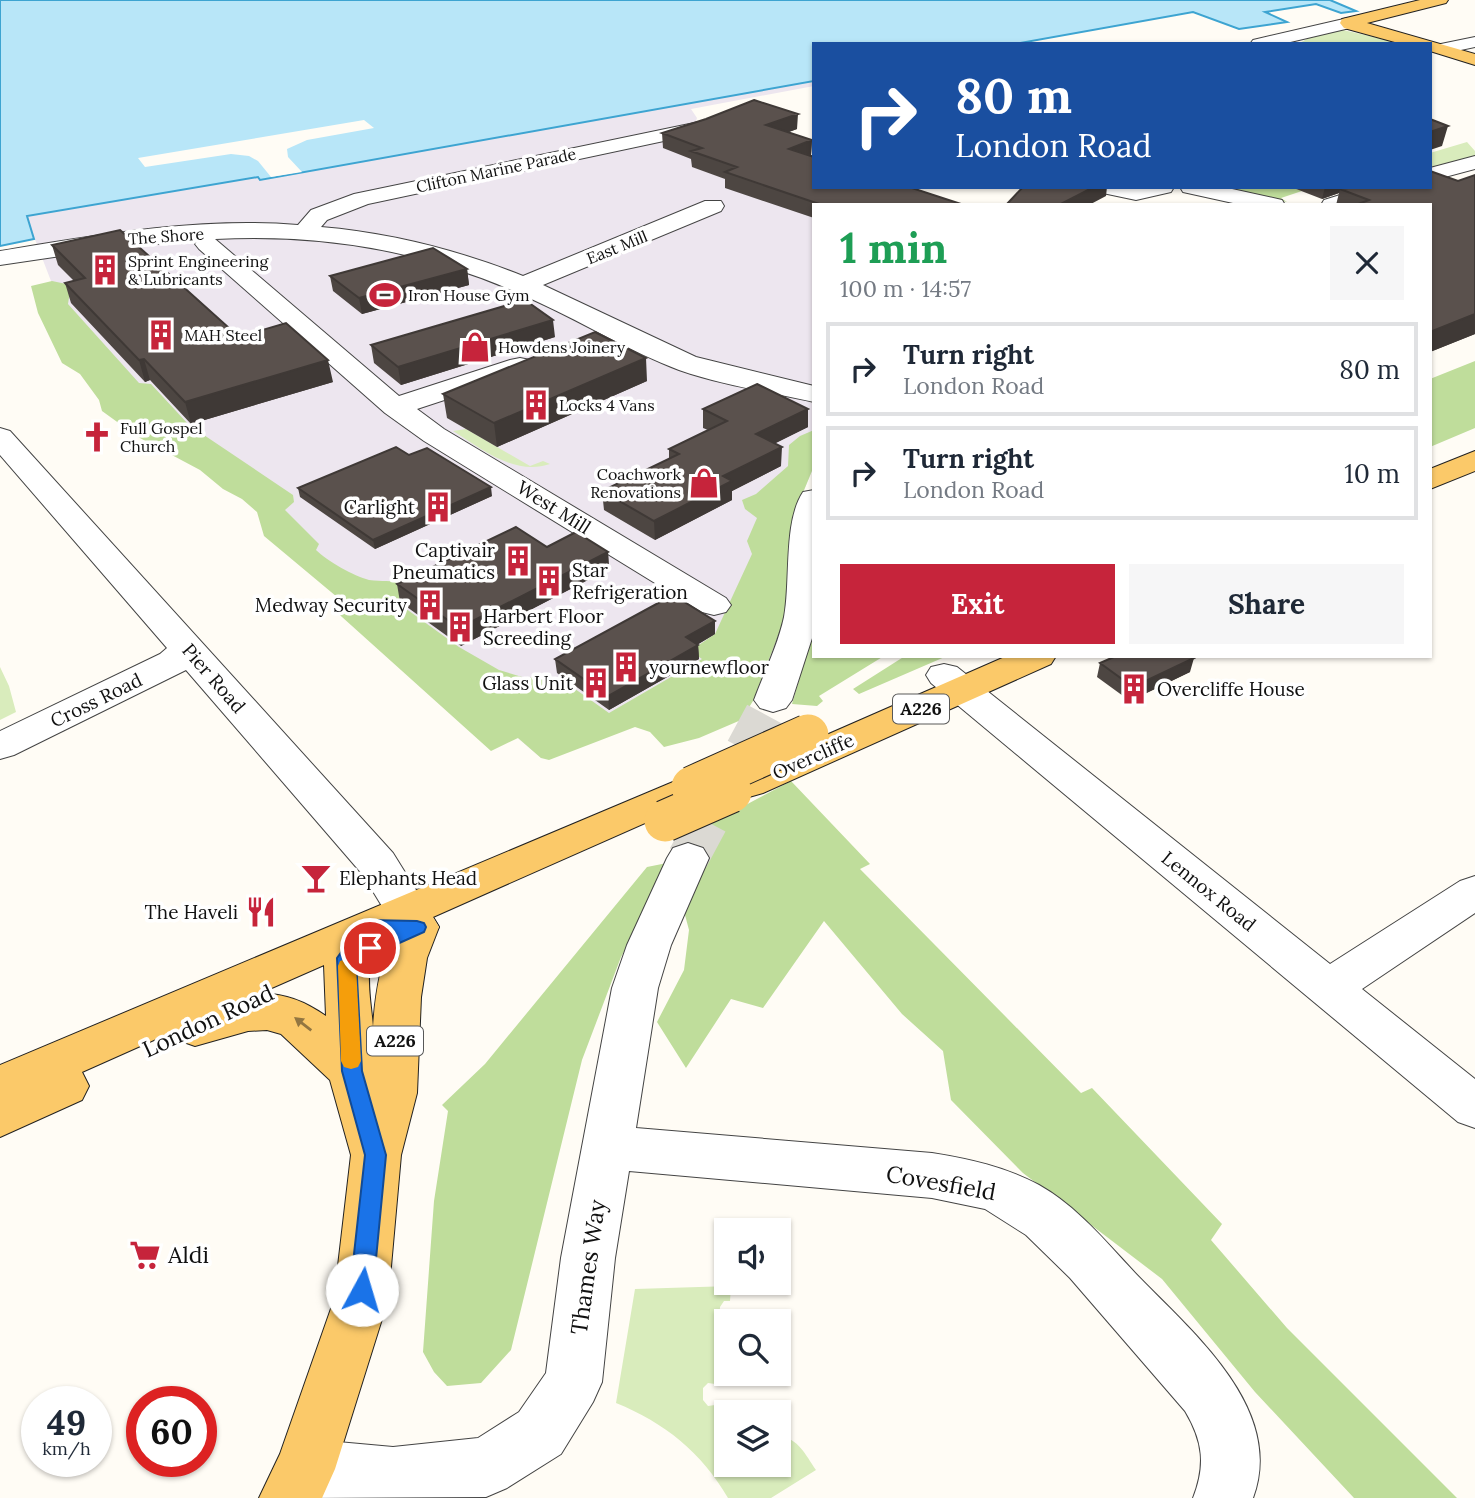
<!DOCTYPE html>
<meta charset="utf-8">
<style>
:root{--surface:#fff;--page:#f6f6f7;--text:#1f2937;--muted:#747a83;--line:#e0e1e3;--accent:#c6243b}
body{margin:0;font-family:Lora,serif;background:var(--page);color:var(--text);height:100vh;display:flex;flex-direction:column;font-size:26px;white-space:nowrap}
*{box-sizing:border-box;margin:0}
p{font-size:23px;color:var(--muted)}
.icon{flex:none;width:38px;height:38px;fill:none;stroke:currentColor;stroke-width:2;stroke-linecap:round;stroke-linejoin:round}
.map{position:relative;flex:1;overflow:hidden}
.panel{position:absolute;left:812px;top:203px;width:620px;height:455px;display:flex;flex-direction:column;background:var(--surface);border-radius:0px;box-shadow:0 2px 5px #0004}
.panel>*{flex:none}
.guide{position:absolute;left:812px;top:42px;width:620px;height:147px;border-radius:0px;box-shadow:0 2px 5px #0004;background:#1a4fa0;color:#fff;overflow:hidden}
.controls{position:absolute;left:714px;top:1218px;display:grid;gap:14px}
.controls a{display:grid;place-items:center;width:77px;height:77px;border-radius:0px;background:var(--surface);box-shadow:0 2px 5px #0004;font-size:35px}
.speed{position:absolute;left:21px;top:1386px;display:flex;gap:14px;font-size:35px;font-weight:700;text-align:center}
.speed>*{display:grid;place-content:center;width:91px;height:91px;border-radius:50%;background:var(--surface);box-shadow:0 2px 5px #0004;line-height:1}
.speed small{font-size:18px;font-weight:400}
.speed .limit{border:10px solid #d22;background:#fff;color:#111}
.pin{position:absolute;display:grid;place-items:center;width:60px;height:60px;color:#fff;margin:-30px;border:4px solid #fff;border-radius:50%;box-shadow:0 2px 7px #0007}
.me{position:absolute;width:77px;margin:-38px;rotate:6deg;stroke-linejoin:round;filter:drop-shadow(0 0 5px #0008)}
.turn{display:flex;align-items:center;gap:24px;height:147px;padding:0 28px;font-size:32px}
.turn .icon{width:91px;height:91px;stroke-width:2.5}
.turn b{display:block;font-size:49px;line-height:60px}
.round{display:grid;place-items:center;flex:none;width:74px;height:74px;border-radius:0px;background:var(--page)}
.summary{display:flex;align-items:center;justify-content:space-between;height:119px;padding:0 28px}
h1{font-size:42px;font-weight:700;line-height:52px;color:#1e9e55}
.button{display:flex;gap:14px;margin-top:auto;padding:14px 28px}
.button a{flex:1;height:80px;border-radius:0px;background:var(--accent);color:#fff;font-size:28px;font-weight:700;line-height:80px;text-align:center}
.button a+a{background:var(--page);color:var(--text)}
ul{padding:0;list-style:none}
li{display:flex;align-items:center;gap:21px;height:94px;margin:0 14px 10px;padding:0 14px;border:4px solid var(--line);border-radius:0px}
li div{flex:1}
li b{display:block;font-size:26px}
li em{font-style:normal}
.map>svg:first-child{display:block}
.industrial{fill:#ede6ef}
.green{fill:#d9ecbc}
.forest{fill:#bfdd9b}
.water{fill:#b8e6f8;stroke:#3da4d1;stroke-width:2}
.pier{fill:#fffcf5}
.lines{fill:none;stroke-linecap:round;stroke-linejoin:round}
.minor-tunnel{stroke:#dbd9d3;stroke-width:41;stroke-dasharray:41 20;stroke-linecap:butt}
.minor-casing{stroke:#444;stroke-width:2}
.major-casing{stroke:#222;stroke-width:2}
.minor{fill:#fff;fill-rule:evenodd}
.major{fill:#fbc969;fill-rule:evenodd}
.major-bridge-casing{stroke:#222;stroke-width:43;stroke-linecap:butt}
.major-bridge{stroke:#fbc969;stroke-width:41}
.wall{fill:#4d4642}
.shaded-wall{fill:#3f3936}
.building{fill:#5a514d;stroke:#3f3936;stroke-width:2}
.oneway{fill:#927641}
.route{fill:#1a73e8;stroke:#114b97;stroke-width:2;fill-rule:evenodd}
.slow{fill:#f59e0b}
.labels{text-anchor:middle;stroke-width:7;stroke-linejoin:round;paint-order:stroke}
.far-street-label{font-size:16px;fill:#111;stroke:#fff}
.far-poi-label{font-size:16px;fill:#111;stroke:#fff;text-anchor:start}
.shield{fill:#fff;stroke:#585858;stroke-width:2}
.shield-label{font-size:18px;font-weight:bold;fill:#111}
.poi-label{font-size:19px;fill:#111;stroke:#fff;text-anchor:end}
.street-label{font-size:19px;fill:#111;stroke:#fff}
.near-street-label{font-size:23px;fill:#111;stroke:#fff}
.near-poi-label{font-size:23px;fill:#111;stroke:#fff;text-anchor:start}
</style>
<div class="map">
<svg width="1475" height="1498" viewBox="0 0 1475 1498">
<rect width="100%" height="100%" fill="#fffcf5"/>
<path class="industrial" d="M 814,81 L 814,86 L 691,109 L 697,118 L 695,124 L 704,162 L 693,167 L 737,183 L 814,218 L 814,381 L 805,399 L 814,404 L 814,466 L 795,512 L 781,628 L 753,701 L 686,701 L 541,758 L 335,582 L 61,307 L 26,216 L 258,177 L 268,178 Z"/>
<path class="green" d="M 1343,30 L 1405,44 L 1298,44 L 1312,36 Z
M 1467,142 L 1475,151 L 1475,156 L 1430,169 L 1430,153 Z
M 466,429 L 530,466 L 543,461 L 550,464 C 514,476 482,449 453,431 Z
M 0,667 L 9,686 L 16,712 L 0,720 Z
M 731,1286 L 730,1301 L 724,1301 L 720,1307 L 715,1384 L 708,1383 L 703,1388 L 703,1400 L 708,1406 L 715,1405 L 714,1420 L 726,1422 L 726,1465 L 779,1465 L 779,1436 C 799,1439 805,1454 816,1470 L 771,1498 L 728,1498 C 701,1452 665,1423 616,1403 L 635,1289 Z"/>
<path class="forest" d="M 1219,187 L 1291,187 L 1302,191 L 1281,198 L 1287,202 Z
M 52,281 L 71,285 L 68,304 L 139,383 L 151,384 L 189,425 L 293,495 L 294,502 L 285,510 L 319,544 L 316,550 C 327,561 354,576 369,580 C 382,582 391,579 403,585 L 398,603 L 459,647 L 499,670 L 522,677 L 561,679 L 609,713 L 702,659 L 690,651 L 715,634 L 752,554 L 747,541 L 757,518 L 745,509 L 742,500 L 756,494 L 788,466 L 789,445 L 800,436 L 814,430 L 814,466 L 795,512 L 792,582 L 781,628 L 753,701 L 741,720 L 699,738 L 664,747 L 650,732 L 635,727 L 549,760 L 541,758 L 518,738 L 491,751 L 332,608 L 343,602 L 264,536 L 257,512 L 242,499 L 223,489 L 200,470 L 138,437 L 102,411 L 99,400 L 80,374 L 62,363 L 38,313 L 31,286 Z
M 1475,361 L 1475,428 L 1430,447 L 1430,379 Z
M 814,628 L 814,656 L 884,656 L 819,696 L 823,701 L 817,706 L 792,704 Z
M 905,656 L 947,656 L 859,694 L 853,689 Z
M 791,781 L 870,864 L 860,869 L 1081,1093 L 1092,1088 L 1222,1224 L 1211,1240 L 1287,1328 L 1457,1498 L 1354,1498 L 1255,1392 L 1162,1279 L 1023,1173 L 951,1100 L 943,1051 L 902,1014 L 824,921 L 763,1008 L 731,999 L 686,1068 L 657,1022 L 684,970 L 689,930 L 677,885 L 706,826 Z
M 672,862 L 621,957 L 582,1060 L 511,1350 L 481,1383 L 447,1386 L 434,1372 L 423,1352 L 434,1201 L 448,1111 L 442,1105 L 485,1064 L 647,867 Z"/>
<path class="water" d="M 0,0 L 1330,0 L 1356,11 L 1341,13 L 1316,4 L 1265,12 L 1287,22 L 1239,29 L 1193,12 L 1014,44 L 814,44 L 814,81 L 260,180 L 258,177 L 27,216 L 34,239 L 0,246 Z"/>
<path class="pier" d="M 364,120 L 374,128 L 307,140 L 287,149 L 288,157 L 302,172 L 271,177 L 258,161 L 249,156 L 231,154 L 145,167 L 138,158 Z"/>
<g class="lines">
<path class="minor-tunnel" d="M 688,858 L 773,700"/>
<g class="minor-casing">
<path id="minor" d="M 1348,18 L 1354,19 L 1356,23 L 1354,27 L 1282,44 L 1250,44 L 1253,40 Z
M 1475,37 L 1475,47 L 1442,54 L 1433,49 L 1436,45 Z
M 699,122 L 706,124 L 709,128 L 706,132 L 368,204 L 327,220 L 321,227 C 391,233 458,250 523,276 L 705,201 L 721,201 L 724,206 L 721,211 L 543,285 L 696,357 L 814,386 L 814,402 C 769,392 722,385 679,370 C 631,352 586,324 540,303 C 436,253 331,233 215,239 L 399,396 L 510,360 L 520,358 L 530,360 L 534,366 L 530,372 L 417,409 L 444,429 L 726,598 L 731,605 L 726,612 L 714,615 L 702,612 L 424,441 L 385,413 L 199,249 L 195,244 L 198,240 L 115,248 L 0,265 L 0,251 C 97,235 199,217 298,225 L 311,210 L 354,194 Z
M 1475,156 L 1475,169 L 1430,181 L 1430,168 Z
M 1095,187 L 1174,187 L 1171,192 L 1136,200 L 1098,192 Z
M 1180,187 L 1223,187 L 1282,200 L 1285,205 L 1242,205 L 1183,192 Z
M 1366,187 L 1400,187 L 1397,192 L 1356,205 L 1321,205 L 1324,200 Z
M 0,428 L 10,431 L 393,853 L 439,927 L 432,939 L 417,943 L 402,939 L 363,875 L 186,670 L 14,755 L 0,759 L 0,731 L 160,654 L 167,648 L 0,455 Z
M 814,490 L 814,632 L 792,700 L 786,708 L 773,712 L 760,708 L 754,700 C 764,673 778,645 784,617 C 791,581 783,522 803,492 Z
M 944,664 L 957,667 L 1330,964 L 1460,881 L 1475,876 L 1475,913 L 1362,989 L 1475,1079 L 1475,1128 L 1458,1122 L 931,683 L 926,675 L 931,667 Z
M 688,843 L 703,848 L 709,858 L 671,945 L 658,988 L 636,1128 L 932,1153 C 969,1159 1006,1167 1039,1185 C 1078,1207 1107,1243 1137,1275 C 1192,1332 1286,1409 1253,1498 L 1193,1498 C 1206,1465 1203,1441 1185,1411 L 1070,1278 L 1026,1235 L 985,1209 L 932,1198 L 629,1171 L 615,1258 L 602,1382 L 593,1402 L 561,1454 L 507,1488 L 486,1497 L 303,1498 L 284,1490 L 275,1469 L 284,1448 L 305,1439 L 393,1447 L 478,1438 L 519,1412 L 546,1373 L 561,1258 L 612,988 L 627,945 L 667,858 L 673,848 Z"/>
</g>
<g class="major-casing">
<path id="major" d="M 1420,0 L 1448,0 L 1446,3 L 1367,23 L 1475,54 L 1475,65 L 1430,51 L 1430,44 L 1402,44 L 1344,28 L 1340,23 L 1342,19 Z
M 1475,451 L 1475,471 L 1430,489 L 1430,469 Z
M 1007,656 L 1056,656 L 1051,664 L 763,793 L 749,797 L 735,793 L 729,784 L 735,775 Z
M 692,774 L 706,778 L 712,787 L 706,796 L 433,917 L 439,927 L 427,958 L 421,997 L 417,1093 L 401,1155 L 388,1300 L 335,1469 L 322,1498 L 259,1498 L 280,1454 L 334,1300 L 351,1155 L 330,1080 L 281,1034 L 267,1030 L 248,1031 L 195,1046 L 178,1040 L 174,1031 L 82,1072 L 89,1086 L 82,1100 L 0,1137 L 0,1065 ZM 392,935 C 380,965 375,995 373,1027 C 371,997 358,950 392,935 ZM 324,965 L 326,1016 C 306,1002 283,992 258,994 Z"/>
</g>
<use href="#minor" class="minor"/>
<use href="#major" class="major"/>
<g class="major-bridge-casing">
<path id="major-bridge" d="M 692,787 L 808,735
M 665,821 L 731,792"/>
</g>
<use href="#major-bridge" class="major-bridge"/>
</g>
<path class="wall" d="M 797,129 L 788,132 L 812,140 L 811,155 L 964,205 L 814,205 L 814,218 L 725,188 L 725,179 L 692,167 L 691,159 L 663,148 L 662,133 Z
M 1291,187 L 1430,187 L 1475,334 L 1430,352 L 1430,205 L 1336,205 L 1339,193 L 1322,199 Z
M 52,245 L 239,337 L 333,382 L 191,424 L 150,380 L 145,382 L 71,303 L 65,283 L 74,281 L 58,265 Z
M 467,269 L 469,285 L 362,314 L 333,291 L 330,276 Z
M 555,337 L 401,385 L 374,363 L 371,345 Z
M 647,381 L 497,447 L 447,418 L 443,394 Z
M 703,409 L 808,427 L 775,443 L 781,466 L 732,491 L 732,500 L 655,540 L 604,510 L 602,491 L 669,459 L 669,449 L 708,430 L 703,428 Z
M 298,488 L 492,496 L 375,549 L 300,497 Z
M 547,547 L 608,552 L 609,569 L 461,646 L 400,602 L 397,584 Z
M 715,634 L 698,644 L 699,659 L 609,710 L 557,673 L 555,659 Z
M 1100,663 L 1190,672 L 1130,701 L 1097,677 Z"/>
<path class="shaded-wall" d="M 798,114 L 797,129 L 766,141 L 766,125 Z
M 1448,126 L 1442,146 L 1430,150 L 1430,132 Z
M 812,140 L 811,155 L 789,149 Z
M 1094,187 L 1107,187 L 1106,196 L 1089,205 L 1059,205 Z
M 1325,187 L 1357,187 L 1340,189 L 1339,193 L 1322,199 Z
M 467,269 L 469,285 L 362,314 L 359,298 Z
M 1475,314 L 1475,334 L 1430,352 L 1430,332 Z
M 553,320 L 555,337 L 401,385 L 398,367 Z
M 646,358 L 647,381 L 497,447 L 494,423 Z
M 144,359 L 150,380 L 145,382 L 139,360 Z
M 328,360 L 333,382 L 191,424 L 185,402 Z
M 808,409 L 808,427 L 756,453 L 756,434 Z
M 782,447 L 781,466 L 732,491 L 732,500 L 655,540 L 654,521 L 723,476 Z
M 491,487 L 492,496 L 375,549 L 373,540 Z
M 608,552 L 609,569 L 461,646 L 459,628 Z
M 715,621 L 715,634 L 687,651 L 686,637 Z
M 698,645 L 699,659 L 609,710 L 608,696 Z
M 1194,658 L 1190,672 L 1130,701 L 1133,687 Z"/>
<path class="building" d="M 754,100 L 798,114 L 766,125 L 812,140 L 789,149 L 814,157 L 814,187 L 909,187 L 964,205 L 822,205 L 725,172 L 737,167 L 691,151 L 702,148 L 662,133 L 706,119 Z
M 1430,119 L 1448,126 L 1430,132 Z
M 1430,171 L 1458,181 L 1475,175 L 1475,314 L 1430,332 L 1430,205 L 1367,205 L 1361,203 L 1369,200 L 1340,189 L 1357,187 L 1430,187 Z
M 1023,187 L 1094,187 L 1059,205 L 1006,205 Z
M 120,230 L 239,337 L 286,323 L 328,360 L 185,402 L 144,359 L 139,360 L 65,283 L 85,278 L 52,245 Z
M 433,248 L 467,269 L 359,298 L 330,276 Z
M 525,300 L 553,320 L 398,367 L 371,345 Z
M 595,332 L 646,358 L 494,423 L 443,394 Z
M 757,384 L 808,409 L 756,434 L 782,447 L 723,476 L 732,481 L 654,521 L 602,491 L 679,454 L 669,449 L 727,421 L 703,409 Z
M 396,447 L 409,455 L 427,448 L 491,487 L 373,540 L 298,488 Z
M 516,527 L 547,547 L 576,532 L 608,552 L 459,628 L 397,584 Z
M 673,595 L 715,621 L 686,637 L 698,645 L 608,696 L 555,659 Z
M 1116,656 L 1191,656 L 1194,658 L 1133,687 L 1100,663 Z"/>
<defs><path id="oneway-solid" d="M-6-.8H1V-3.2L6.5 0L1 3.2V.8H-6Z" transform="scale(1.75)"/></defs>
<use class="oneway" href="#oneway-solid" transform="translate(303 1024) rotate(-142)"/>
<path class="route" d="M 369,920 L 417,921 L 424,923 L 426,927 L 424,932 L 377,953 L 370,955 L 362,950 L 356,959 L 362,1071 L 386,1155 L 373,1290 L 370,1298 L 362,1301 L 354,1298 L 350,1290 L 365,1155 L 342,1071 L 337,958 L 363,922 ZM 374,934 L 385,934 L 369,941 Z"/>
<path class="slow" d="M 347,959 L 354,961 L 356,966 L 361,1061 L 358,1067 L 351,1069 L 344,1067 L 341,1061 L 338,966 L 340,961 Z"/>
<defs>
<g id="building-bare" transform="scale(2.415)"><path d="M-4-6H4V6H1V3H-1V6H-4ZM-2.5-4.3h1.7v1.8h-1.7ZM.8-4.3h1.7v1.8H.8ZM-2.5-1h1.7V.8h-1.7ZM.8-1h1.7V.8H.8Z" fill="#c6243b" stroke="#fff" stroke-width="2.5" paint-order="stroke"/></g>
<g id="stadium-bare" transform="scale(2.415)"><path d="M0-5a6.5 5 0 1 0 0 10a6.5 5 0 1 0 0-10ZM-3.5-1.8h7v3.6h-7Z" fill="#c6243b" stroke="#fff" stroke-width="2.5" paint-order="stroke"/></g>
<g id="shop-bare" transform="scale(2.415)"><path d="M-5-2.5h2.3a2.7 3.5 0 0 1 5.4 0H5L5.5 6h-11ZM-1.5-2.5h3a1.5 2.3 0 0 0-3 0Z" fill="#c6243b" stroke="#fff" stroke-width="2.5" paint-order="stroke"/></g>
<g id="church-bare" transform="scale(2.415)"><path d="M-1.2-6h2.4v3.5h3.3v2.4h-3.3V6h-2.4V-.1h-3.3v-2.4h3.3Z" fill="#c6243b" stroke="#fff" stroke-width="2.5" paint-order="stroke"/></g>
<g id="bar-bare" transform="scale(2.415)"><path d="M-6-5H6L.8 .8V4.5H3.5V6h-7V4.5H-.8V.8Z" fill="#c6243b" stroke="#fff" stroke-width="2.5" paint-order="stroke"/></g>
<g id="restaurant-bare" transform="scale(2.415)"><path d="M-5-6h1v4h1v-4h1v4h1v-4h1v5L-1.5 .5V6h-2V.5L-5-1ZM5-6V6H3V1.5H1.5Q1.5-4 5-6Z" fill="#c6243b" stroke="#fff" stroke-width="2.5" paint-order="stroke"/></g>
<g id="supermarket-bare" transform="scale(2.415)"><path d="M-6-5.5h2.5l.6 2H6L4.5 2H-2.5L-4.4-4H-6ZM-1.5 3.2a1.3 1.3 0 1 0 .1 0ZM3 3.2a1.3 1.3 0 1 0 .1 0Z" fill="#c6243b" stroke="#fff" stroke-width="2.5" paint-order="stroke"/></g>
</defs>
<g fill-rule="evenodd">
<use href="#building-bare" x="105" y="270"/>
<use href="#stadium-bare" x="385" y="295"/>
<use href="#building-bare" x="161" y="335"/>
<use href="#shop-bare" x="475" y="347"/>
<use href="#building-bare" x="536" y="405"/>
<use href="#church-bare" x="97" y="437"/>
<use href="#shop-bare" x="704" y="483"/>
<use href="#building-bare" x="438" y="507"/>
<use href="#building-bare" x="518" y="561"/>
<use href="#building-bare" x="549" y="581"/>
<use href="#building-bare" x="430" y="605"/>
<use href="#building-bare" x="460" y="627"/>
<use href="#building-bare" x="626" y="667"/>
<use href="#building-bare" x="596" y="683"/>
<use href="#building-bare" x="1134" y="689"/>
<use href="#bar-bare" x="316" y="878"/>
<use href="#restaurant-bare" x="261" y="912"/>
<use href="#supermarket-bare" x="145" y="1255"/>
</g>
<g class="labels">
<g class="far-street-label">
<text transform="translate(496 170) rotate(-12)" y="6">Clifton Marine Parade</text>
<text transform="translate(166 236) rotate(-4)" y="6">The Shore</text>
<text transform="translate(617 247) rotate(-22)" y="6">East Mill</text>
</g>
<g class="far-poi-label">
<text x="128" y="267">Sprint Engineering<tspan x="128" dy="18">&amp; Lubricants</tspan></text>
<text x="408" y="301">Iron House Gym</text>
<text x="184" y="341">MAH Steel</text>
<text x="498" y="353">Howdens Joinery</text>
<text x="559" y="411">Locks 4 Vans</text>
<text x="120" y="434">Full Gospel<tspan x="120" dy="18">Church</tspan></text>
<text x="681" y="480" text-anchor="end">Coachwork<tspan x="681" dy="18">Renovations</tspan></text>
</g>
<g class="shield">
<rect x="893" y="694.5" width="56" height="29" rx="5"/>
<rect x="367" y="1026.5" width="56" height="29" rx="5"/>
</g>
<g class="shield-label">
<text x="921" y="715">A226</text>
<text x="395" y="1047">A226</text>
</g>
<g class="poi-label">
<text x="415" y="514">Carlight</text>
<text x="495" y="557">Captivair<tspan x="495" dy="22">Pneumatics</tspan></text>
<text x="572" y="577" text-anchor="start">Star<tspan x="572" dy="22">Refrigeration</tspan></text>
<text x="407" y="612">Medway Security</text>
<text x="483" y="623" text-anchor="start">Harbert Floor<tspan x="483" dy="22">Screeding</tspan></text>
<text x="649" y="674" text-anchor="start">yournewfloor</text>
<text x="573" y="690">Glass Unit</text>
<text x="1157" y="696" text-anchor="start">Overcliffe House</text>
<text x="339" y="885" text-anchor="start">Elephants Head</text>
<text x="238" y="919">The Haveli</text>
</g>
<g class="street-label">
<text transform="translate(554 507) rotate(32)" y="7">West Mill</text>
<text transform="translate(214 678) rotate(49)" y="7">Pier Road</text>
<text transform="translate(96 700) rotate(-26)" y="7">Cross Road</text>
<text transform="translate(813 756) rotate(-24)" y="7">Overcliffe</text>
<text transform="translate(1209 891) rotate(39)" y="7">Lennox Road</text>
</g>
<g class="near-street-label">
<text transform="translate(208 1021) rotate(-25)" y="8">London Road</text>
<text transform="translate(941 1183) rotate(10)" y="8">Covesfield</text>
<text transform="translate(588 1267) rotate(-82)" y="8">Thames Way</text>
</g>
<g class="near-poi-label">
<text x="168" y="1263">Aldi</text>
</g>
</g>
</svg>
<div class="controls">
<a><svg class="icon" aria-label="sound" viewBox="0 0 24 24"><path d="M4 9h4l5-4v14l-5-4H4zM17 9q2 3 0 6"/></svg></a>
<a><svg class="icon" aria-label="search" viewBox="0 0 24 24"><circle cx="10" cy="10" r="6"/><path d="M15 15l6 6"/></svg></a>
<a><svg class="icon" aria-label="layers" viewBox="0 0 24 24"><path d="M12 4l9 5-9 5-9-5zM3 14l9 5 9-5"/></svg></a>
</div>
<div class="speed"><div>49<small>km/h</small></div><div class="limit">60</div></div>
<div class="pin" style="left:370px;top:948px;background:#d93025"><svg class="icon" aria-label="arrive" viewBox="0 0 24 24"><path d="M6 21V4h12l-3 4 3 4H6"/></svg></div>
<svg class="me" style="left:362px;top:1290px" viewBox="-20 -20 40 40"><circle r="19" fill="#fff"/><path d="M0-13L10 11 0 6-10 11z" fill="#1a73e8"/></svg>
<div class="guide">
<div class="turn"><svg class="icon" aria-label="right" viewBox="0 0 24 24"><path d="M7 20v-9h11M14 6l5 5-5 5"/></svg><div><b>80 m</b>London Road</div></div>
</div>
<section class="panel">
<div class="summary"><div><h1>1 min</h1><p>100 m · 14:57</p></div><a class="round"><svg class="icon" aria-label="close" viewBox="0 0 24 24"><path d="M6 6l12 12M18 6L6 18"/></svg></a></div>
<ul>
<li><svg class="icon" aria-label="right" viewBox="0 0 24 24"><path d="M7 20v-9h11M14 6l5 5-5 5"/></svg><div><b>Turn right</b><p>London Road</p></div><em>80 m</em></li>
<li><svg class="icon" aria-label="right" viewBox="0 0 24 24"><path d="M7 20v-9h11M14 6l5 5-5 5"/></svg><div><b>Turn right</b><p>London Road</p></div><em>10 m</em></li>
</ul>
<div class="button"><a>Exit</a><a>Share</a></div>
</section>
</div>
